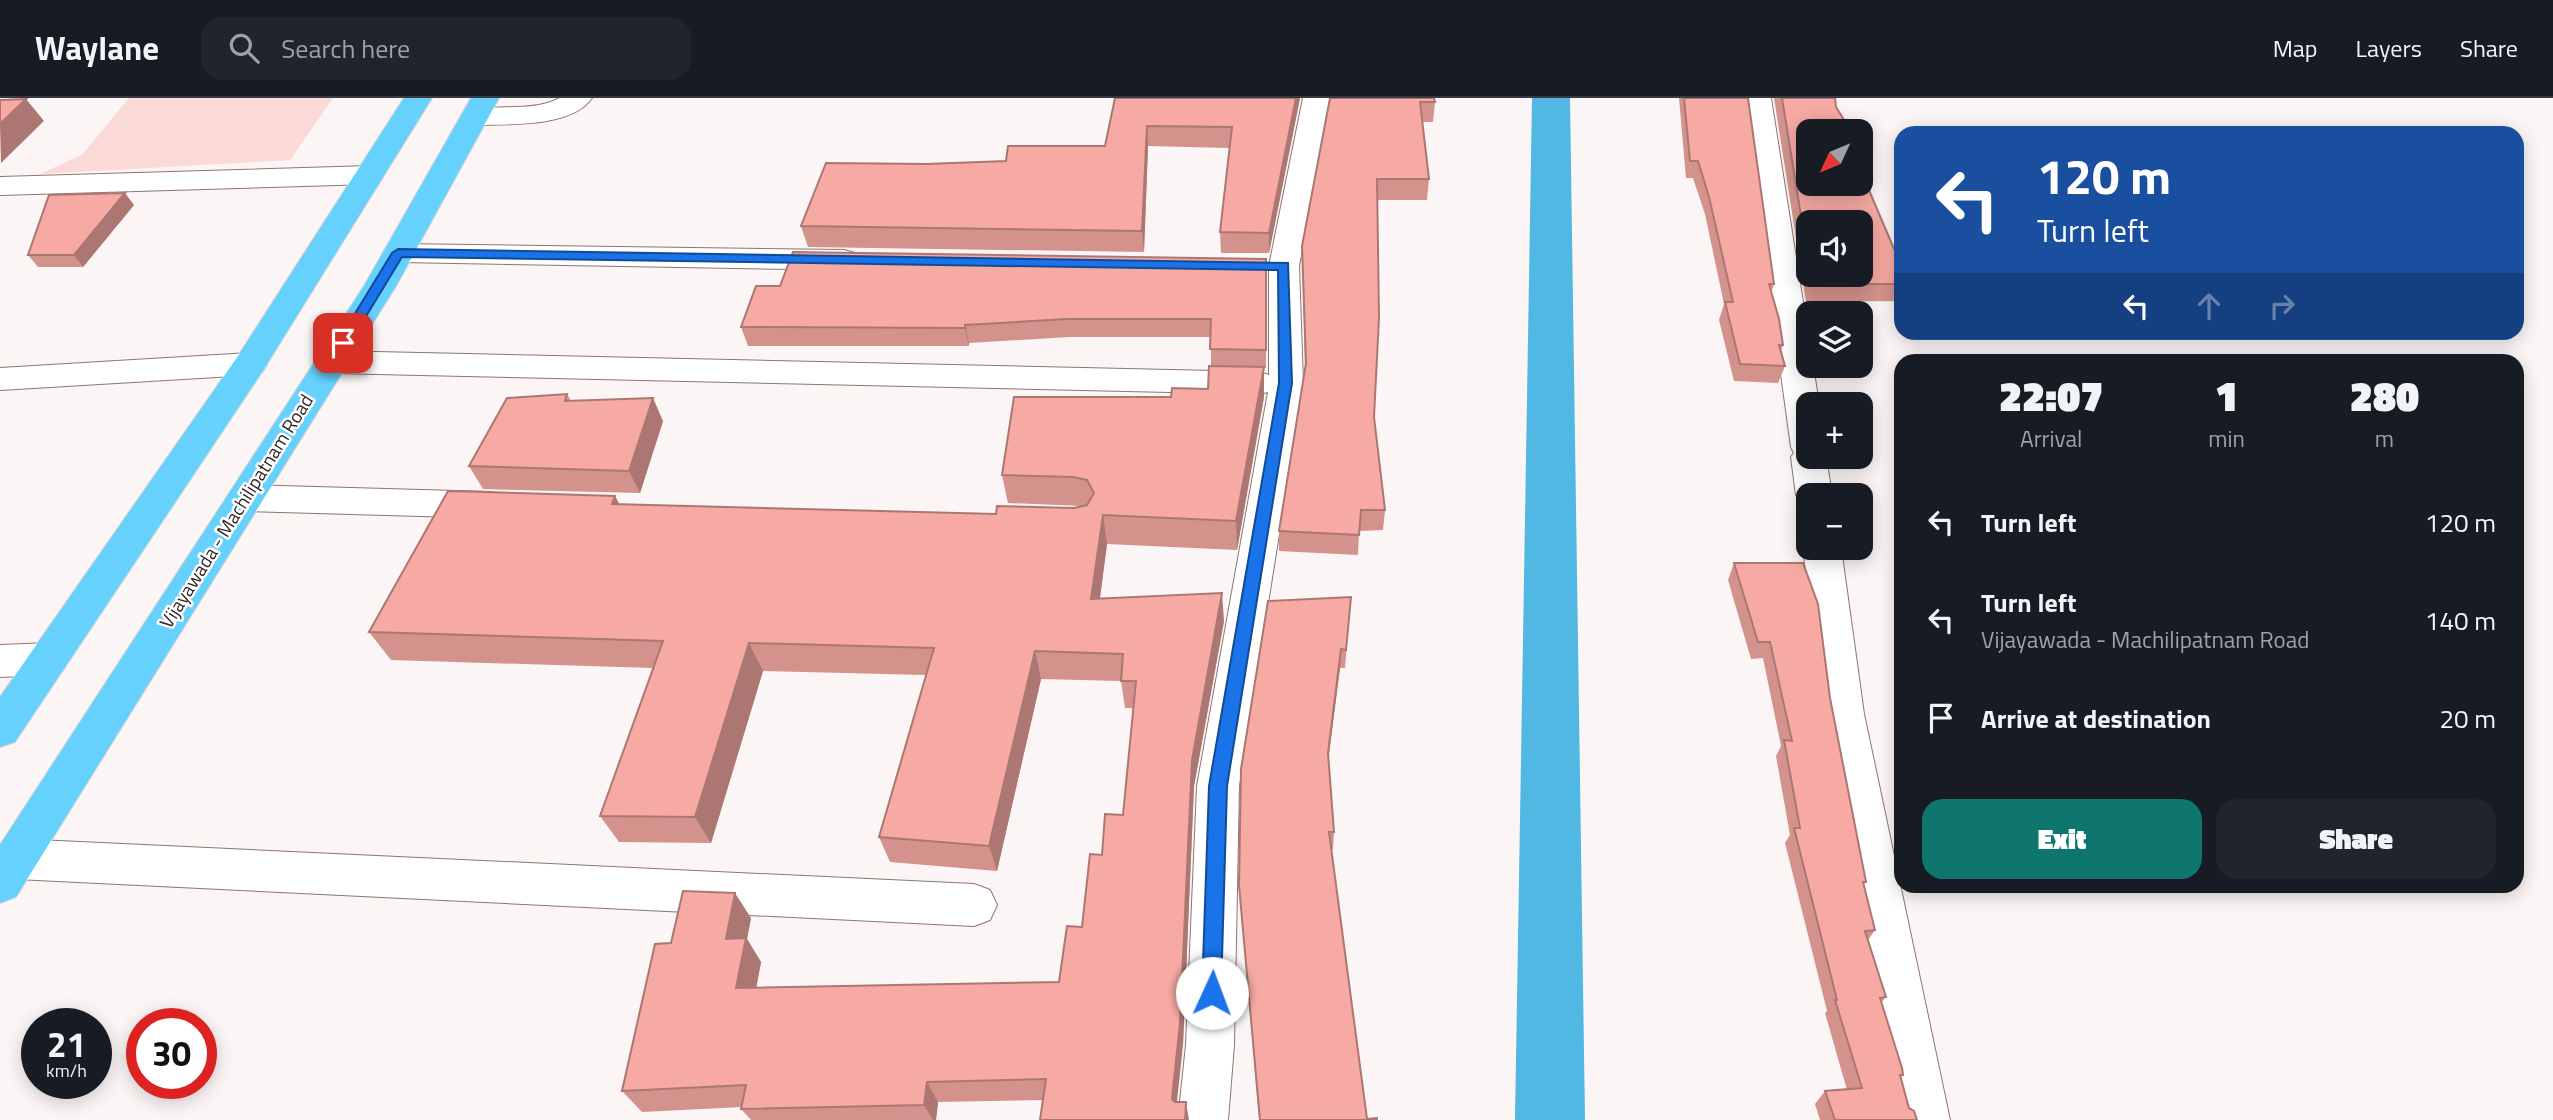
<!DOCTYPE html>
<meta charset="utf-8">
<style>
:root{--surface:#171b24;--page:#20242c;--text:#f1f3f6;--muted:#9ea1a6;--line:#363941;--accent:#0f766e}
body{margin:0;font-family:"Titillium Web",sans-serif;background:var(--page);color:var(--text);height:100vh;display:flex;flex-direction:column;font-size:26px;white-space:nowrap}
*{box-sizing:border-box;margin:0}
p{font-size:23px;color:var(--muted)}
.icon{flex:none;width:38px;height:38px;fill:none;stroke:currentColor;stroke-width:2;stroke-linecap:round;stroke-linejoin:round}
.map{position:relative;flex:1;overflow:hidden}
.sheet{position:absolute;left:1894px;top:256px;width:630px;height:539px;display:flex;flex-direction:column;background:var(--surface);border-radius:21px;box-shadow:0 4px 18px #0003}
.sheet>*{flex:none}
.guide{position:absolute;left:1894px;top:28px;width:630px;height:214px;border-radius:21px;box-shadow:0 4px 18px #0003;background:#1a4fa0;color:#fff;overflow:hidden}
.needle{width:46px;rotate:226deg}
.controls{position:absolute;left:1796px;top:21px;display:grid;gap:14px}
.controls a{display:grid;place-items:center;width:77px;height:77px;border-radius:14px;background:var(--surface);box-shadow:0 4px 18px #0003;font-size:35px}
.speed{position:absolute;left:21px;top:910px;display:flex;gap:14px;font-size:35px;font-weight:700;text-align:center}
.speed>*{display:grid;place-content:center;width:91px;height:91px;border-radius:50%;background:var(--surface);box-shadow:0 4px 18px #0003;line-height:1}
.speed small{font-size:18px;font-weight:400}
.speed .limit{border:10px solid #d22;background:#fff;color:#111}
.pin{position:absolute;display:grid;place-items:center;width:60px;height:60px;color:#fff;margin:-30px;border-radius:14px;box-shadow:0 4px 10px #0006}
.me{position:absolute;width:77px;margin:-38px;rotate:2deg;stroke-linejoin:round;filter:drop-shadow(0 0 5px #0008)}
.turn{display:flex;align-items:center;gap:24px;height:147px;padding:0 28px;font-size:32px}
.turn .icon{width:91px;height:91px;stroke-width:2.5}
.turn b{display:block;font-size:49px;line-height:60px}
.lanes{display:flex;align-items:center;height:66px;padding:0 28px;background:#0003;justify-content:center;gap:35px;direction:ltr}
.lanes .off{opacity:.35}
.eta{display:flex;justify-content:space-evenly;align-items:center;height:119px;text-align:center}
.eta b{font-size:42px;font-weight:800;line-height:49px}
.button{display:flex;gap:14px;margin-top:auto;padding:14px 28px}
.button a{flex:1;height:80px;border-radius:21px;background:var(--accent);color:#fff;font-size:28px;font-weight:800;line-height:80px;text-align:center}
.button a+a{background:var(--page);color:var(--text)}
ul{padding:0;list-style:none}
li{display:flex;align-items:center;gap:21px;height:98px;padding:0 28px}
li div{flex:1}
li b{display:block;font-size:26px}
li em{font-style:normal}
header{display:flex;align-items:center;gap:42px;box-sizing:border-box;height:98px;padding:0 35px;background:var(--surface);border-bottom:2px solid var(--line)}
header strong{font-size:33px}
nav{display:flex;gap:38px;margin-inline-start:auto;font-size:24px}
.search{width:490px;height:63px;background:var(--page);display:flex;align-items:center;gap:18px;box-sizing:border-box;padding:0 24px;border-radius:21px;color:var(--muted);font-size:26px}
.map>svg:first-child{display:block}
.green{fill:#fad9d6}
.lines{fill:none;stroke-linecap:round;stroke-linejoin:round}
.canal{fill:#50b8e3;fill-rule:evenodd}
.minor-casing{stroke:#8d7572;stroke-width:2}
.highway-casing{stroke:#d5d3d3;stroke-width:2}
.minor{fill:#fff;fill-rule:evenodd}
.highway{fill:#67d1fd;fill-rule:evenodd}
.wall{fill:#d4928c;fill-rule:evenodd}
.shaded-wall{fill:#ac7772}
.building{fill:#f6aaa3;stroke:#ac7772;stroke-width:2}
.route{fill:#1a73e8;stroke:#114b97;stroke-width:2}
.labels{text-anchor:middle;stroke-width:5;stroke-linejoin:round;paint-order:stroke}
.street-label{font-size:19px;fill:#2e2423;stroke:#fff}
</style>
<header>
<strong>Waylane</strong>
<div class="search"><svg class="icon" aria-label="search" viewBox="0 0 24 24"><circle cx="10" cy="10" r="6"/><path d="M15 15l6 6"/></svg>Search here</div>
<nav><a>Map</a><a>Layers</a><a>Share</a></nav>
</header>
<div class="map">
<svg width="2553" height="1022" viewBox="0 0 2553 1022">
<rect width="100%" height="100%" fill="#fbf5f5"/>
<path class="green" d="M 129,0 L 333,0 L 290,62 L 40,76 L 82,57 Z"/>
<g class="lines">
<path class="canal" d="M 1532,0 L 1570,0 L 1585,1022 L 1515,1022 Z"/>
<g class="minor-casing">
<path id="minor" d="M 560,0 L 592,0 C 571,30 508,26 475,27 L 465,25 L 461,19 L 465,13 C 497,5 530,15 560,0 Z
M 1303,0 L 1331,0 L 1299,168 L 1303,285 L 1239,688 L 1234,947 L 1228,1022 L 1178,1022 L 1186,947 L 1197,688 L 1268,294 L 1259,296 L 331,275 L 319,272 L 314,264 L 319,256 L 331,253 L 1259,274 L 1269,277 L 1269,168 Z
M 1743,0 L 1771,0 L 1808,236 L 1808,268 L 1813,268 L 1819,306 L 1808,306 L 1808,359 L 1826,359 L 1832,397 L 1808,397 L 1808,408 L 1801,406 L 1796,397 L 1791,359 L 1794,355 L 1791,349 Z
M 370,68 L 380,71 L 384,77 L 380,83 L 370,86 L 0,97 L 0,79 Z
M 398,146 L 844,152 L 855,155 L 859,162 L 855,169 L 844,172 L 398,164 L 387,162 L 383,155 L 387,148 Z
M 250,255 L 262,258 L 267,266 L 262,274 L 250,277 L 0,292 L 0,270 Z
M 245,387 L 492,394 L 505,398 L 510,407 L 505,416 L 492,420 L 245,413 L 232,409 L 227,400 L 232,391 Z
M 1808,442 L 1808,450 L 1841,450 L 1864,616 L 1950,1022 L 1900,1022 L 1824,616 L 1803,450 Z
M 49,545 L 63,550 L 69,561 L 63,572 L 49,577 L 0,579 L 0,547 Z
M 16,741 L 974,786 L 990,792 L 997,807 L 990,822 L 974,828 L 16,781 L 0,774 L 0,747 Z"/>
</g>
<g class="highway-casing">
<path id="highway" d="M 404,0 L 432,0 L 262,274 L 15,644 L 0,649 L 0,599 L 238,258 Z
M 471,0 L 499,0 L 396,188 L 16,799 L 0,805 L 0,747 L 364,188 Z"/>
</g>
<use href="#minor" class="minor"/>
<use href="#highway" class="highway"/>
</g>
<path class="wall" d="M 1115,0 L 1300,0 L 1269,155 L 1221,155 L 1220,134 L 1229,50 L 1148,48 L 1144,154 L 808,149 L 801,128 L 926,66 L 1006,63 L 1105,48 Z
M 1330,0 L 1435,4 L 1433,24 L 1422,24 L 1429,81 L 1427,102 L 1377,102 L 1374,319 L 1385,412 L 1383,432 L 1359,433 L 1358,457 L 1279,453 L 1279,433 L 1305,271 L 1302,148 Z
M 1679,0 L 1748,0 L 1774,186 L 1771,195 L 1783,247 L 1781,253 L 1785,268 L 1778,285 L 1734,283 L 1719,222 L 1724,206 L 1705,116 L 1693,80 L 1686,80 Z
M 1774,0 L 1835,0 L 1836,9 L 1860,86 L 1860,49 L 1866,59 L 1861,73 L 1900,165 L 1900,203 L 1806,204 ZM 1808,124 L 1860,177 L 1808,177 Z
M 134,107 L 83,169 L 38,169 L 28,157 Z
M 1266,161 L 1266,270 L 1264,270 L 1264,299 L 1237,452 L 1107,446 L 1100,500 L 1224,523 L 1194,688 L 1183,947 L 1043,1002 L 938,1004 L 936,1022 L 751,1022 L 741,1011 L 742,1009 L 642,1014 L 622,993 L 671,845 L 751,820 L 747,841 L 761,864 L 756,890 L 1059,884 L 1082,829 L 1102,757 L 1123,717 L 1133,610 L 1125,610 L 1121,583 L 1041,581 L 997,773 L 890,764 L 879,739 L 926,577 L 763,573 L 711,745 L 619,744 L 600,718 L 653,570 L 391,562 L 369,534 L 619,406 L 996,416 L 1074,410 L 1081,408 L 1008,405 L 1002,377 L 1171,299 L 1208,291 L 1211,268 L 1211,239 L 1070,239 L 969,245 L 969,248 L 748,248 L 741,229 L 780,188 Z
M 567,296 L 571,303 L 663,323 L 640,395 L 483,391 L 469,368 Z
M 1734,465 L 1830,600 L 1866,784 L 1864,786 L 1875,832 L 1868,842 L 1886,899 L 1881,905 L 1903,977 L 1901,979 L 1909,1010 L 1917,1022 L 1820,1022 L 1815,1006 L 1825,993 L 1847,992 L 1825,915 L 1827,913 L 1785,745 L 1790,737 L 1776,658 L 1781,648 L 1763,560 L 1751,561 L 1728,482 Z
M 1351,499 L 1345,570 L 1340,570 L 1328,661 L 1334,734 L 1333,751 L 1331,751 L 1367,1021 L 1377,1022 L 1259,1022 L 1239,787 Z"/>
<path class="shaded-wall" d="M 1296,0 L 1300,0 L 1269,155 L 1269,135 Z
M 26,1 L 44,23 L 1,65 L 0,26 Z
M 1147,28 L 1148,48 L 1144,154 L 1142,133 Z
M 125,95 L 134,107 L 83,169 L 74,157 Z
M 965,227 L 969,245 L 969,248 L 965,230 Z
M 1264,269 L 1264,299 L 1237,452 L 1236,423 Z
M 653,300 L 663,323 L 640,395 L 629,373 Z
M 615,398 L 630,426 L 612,406 Z
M 1103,417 L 1107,446 L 1096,529 L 1091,501 Z
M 1222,495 L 1224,523 L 1194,688 L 1183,947 L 1175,1022 L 1172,1001 L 1192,662 Z
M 749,545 L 763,573 L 711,745 L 695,719 Z
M 1341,551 L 1340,570 L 1327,672 L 1328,655 Z
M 1035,553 L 1041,581 L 997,773 L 989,748 Z
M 735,795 L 751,820 L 747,841 L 761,864 L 752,913 L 736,890 L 726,841 Z
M 927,984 L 938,1004 L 936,1022 L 933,1022 L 924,1007 Z
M 1186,1004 L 1189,1022 L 1185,1022 Z"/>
<path class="building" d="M 1115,0 L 1296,0 L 1269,135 L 1220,134 L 1232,29 L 1147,28 L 1142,133 L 801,128 L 826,65 L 926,66 L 1006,63 L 1008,48 L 1105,48 Z
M 1330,0 L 1434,0 L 1435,4 L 1420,4 L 1429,81 L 1377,81 L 1379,220 L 1374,319 L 1385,412 L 1361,412 L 1359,437 L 1279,433 L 1306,265 L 1302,148 Z
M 1684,0 L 1748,0 L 1774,186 L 1769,186 L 1779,221 L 1783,247 L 1779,247 L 1785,268 L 1740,266 L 1725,204 L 1733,204 L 1709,99 L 1698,63 L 1690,63 Z
M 1782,0 L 1835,0 L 1836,9 L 1851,33 L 1808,33 L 1808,86 L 1860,86 L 1860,71 L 1900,165 L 1900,186 L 1812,186 L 1810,177 L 1860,177 L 1860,124 L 1808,124 L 1808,161 Z
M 26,1 L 0,26 L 0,2 Z
M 1860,49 L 1866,59 L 1860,59 Z
M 125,95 L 74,157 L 28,157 L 49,97 Z
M 793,154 L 1266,161 L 1266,252 L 1210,251 L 1211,221 L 1067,221 L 965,227 L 965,230 L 741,229 L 756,188 L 780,188 Z
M 1209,268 L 1264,269 L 1236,423 L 1103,417 L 1091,501 L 1222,495 L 1192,662 L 1180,925 L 1172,1001 L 1175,1004 L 1186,1004 L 1185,1022 L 1040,1022 L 1046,981 L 927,984 L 924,1007 L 741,1011 L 746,987 L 622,993 L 655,846 L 671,845 L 683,793 L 735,795 L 726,841 L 746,840 L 736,890 L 1059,884 L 1067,828 L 1082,829 L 1090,756 L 1102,757 L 1105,716 L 1123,717 L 1136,583 L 1121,583 L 1123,556 L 1035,553 L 989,748 L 879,739 L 934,550 L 749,545 L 695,719 L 600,718 L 663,543 L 369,534 L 448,393 L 615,398 L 612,406 L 996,416 L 997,408 L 1074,410 L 1087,407 L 1094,395 L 1087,382 L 1073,379 L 1002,377 L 1014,299 L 1171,299 L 1172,290 L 1208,291 Z
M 567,296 L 565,303 L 653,300 L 629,373 L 469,368 L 507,300 Z
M 1734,465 L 1803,465 L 1818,506 L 1830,600 L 1866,784 L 1863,784 L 1875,832 L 1865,833 L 1886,899 L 1880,900 L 1902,970 L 1903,977 L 1900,977 L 1909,1010 L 1914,1013 L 1917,1022 L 1835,1022 L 1825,993 L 1862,990 L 1835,902 L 1837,902 L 1794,730 L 1800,730 L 1784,642 L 1792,643 L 1770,544 L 1758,544 Z
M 1351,499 L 1346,552 L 1341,551 L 1328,655 L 1334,734 L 1329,734 L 1367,1021 L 1377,1020 L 1377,1022 L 1260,1022 L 1239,787 L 1241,671 L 1268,503 Z"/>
<path class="route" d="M 398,151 L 1288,165 L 1292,285 L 1227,688 L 1221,895 L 1218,902 L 1212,905 L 1205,902 L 1202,895 L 1209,688 L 1279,285 L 1278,172 L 402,159 L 348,248 L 339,248 L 337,245 L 392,155 Z"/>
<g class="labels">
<g class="street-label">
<text transform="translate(236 413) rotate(-58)" y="7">Vijayawada - Machilipatnam Road</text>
</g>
</g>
</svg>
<div class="controls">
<a><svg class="needle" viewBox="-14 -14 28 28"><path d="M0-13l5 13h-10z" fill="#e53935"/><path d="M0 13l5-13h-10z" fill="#9ea1a6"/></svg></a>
<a><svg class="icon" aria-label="sound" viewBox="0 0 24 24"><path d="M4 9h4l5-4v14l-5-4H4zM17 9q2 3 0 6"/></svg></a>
<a><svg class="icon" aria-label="layers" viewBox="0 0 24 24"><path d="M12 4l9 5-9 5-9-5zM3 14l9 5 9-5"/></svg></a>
<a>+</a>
<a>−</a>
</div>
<div class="speed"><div>21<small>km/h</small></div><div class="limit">30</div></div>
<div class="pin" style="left:343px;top:245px;background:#d93025"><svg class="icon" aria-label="arrive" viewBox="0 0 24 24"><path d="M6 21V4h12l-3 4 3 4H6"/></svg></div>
<svg class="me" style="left:1212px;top:895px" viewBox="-20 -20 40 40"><circle r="19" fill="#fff"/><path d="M0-13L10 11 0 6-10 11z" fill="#1a73e8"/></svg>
<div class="guide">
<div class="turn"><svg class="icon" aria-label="left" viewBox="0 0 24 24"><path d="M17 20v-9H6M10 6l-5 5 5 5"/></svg><div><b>120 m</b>Turn left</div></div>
<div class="lanes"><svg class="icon" aria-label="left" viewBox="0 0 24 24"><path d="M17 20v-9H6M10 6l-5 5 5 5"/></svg><svg class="icon off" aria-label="ahead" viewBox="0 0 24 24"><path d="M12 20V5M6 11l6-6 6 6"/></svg><svg class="icon off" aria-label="right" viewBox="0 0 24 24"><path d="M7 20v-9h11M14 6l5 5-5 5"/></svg></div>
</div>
<section class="sheet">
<div class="eta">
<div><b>22:07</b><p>Arrival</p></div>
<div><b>1</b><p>min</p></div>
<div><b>280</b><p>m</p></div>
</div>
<ul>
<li><svg class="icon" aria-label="left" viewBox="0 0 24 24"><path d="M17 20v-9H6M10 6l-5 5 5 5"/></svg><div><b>Turn left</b></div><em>120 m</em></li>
<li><svg class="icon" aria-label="left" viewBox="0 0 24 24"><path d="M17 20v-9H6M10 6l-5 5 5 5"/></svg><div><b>Turn left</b><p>Vijayawada - Machilipatnam Road</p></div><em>140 m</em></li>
<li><svg class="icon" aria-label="arrive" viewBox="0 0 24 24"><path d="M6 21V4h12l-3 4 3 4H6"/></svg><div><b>Arrive at destination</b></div><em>20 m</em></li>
</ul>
<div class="button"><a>Exit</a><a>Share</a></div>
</section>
</div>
